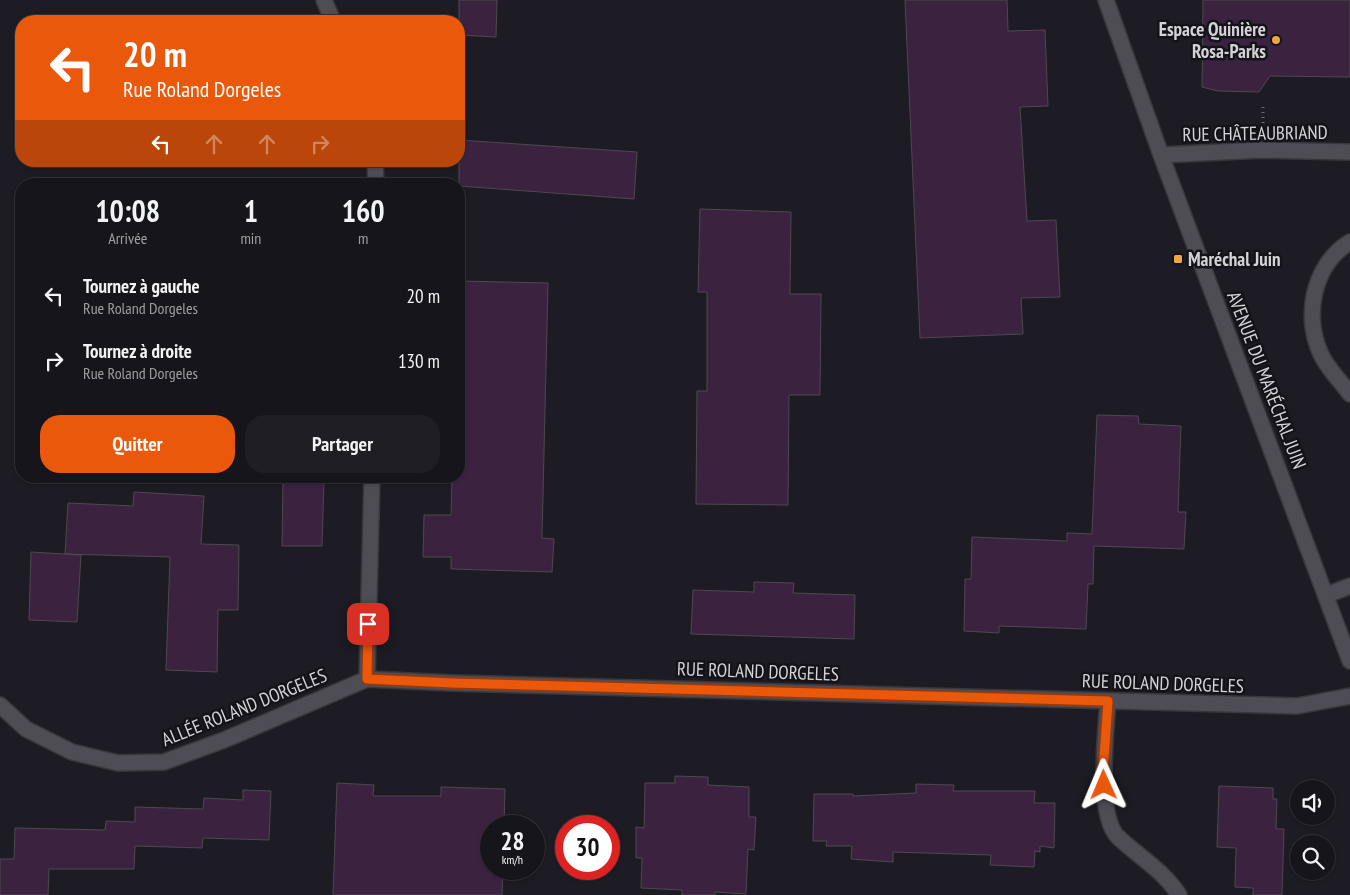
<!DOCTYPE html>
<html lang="fr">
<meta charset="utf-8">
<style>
:root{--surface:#16151b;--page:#1f1e24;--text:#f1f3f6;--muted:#9e9fa3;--line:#35343a;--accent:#ea580c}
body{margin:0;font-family:"PT Sans Narrow",sans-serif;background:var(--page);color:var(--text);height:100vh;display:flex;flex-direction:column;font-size:19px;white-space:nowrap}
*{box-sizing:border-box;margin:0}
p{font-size:16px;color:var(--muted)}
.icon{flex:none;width:28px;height:28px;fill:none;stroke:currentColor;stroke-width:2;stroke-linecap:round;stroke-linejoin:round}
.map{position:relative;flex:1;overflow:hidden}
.side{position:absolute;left:15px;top:178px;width:450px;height:305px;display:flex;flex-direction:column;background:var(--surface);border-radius:20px;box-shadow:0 1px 4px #0004,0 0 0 1px var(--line)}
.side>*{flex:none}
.hud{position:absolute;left:15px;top:15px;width:450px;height:152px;border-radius:20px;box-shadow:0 1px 4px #0004,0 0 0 1px var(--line);background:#ea580c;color:#fff;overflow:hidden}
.buttons{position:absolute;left:1290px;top:780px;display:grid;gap:10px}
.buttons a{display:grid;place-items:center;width:45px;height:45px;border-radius:50%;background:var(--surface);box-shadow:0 1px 4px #0004,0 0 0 1px var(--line);font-size:25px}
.speed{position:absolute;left:480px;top:815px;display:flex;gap:10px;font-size:25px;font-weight:700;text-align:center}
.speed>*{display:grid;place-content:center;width:65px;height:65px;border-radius:50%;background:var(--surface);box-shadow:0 1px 4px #0004,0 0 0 1px var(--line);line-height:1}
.speed small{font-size:12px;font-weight:400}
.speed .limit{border:8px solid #d22;background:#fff;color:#111}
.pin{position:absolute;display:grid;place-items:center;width:42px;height:42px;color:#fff;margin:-21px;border-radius:10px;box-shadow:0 2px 8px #0006}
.me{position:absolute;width:55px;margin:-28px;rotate:359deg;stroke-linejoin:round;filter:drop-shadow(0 0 4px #0008)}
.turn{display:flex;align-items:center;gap:18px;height:105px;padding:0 25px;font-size:22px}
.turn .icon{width:65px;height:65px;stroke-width:2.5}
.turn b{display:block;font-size:35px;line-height:42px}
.lanes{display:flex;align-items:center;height:48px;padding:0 25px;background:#0003;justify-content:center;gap:25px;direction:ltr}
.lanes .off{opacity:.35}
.eta{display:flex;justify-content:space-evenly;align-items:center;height:85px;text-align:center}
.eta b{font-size:30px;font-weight:600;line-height:35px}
.primary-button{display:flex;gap:10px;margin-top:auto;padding:10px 25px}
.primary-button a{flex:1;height:58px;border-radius:20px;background:var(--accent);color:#fff;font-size:20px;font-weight:600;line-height:58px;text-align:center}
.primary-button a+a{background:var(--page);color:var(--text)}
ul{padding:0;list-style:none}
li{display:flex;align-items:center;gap:15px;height:65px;padding:0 25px}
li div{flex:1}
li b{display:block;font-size:19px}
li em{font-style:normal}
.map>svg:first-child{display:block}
.building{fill:#3b2340;stroke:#4e484f}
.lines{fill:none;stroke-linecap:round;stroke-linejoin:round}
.lane-casing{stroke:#39373d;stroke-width:18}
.street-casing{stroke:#39373d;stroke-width:18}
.path{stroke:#6d6c73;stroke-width:3;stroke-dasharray:1 4;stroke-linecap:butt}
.lane{stroke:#4e4c55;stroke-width:15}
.street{stroke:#4e4c55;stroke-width:15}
.route-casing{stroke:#983908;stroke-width:12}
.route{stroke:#ea580c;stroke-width:9}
.poi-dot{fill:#efa73d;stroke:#14131a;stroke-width:2}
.labels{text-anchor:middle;stroke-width:5;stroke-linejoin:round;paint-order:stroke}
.poi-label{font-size:19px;font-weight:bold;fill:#d3d2d7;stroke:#14131a;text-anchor:end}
.street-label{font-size:19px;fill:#d3d2d7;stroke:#14131a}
</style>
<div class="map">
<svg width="1350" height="895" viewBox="0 0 1350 895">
<rect width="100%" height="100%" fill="#1d1c24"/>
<path class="building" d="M 459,0 L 497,0 L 496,37 L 459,35 Z
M 905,0 L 1007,0 L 1008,31 L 1045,30 L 1048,106 L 1020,107 L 1027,221 L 1056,220 L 1060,297 L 1021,298 L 1023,334 L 920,338 Z
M 1203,0 L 1350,0 L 1350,77 L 1270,76 L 1259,92 L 1218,91 L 1202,87 Z
M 459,140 L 637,152 L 634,199 L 459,186 Z
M 700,209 L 791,212 L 790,294 L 821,294 L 820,395 L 789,395 L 788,505 L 696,504 L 697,391 L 707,391 L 707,292 L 698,292 Z
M 459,281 L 548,283 L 542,538 L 554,539 L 552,572 L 451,569 L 451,557 L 423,557 L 424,515 L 451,515 L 452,476 L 459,476 Z
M 1097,415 L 1138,416 L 1139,424 L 1181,426 L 1178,512 L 1186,512 L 1184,549 L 1094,546 L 1093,584 L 1088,584 L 1086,629 L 999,626 L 999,633 L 964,631 L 965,579 L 971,579 L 972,537 L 1067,541 L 1067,533 L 1092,534 Z
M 283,477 L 324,480 L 322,546 L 282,546 Z
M 134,492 L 204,496 L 201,544 L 239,545 L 238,610 L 218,610 L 217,672 L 166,670 L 170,557 L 65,554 L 68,503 L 133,506 Z
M 31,552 L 81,555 L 77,622 L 29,620 Z
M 754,582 L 794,583 L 793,593 L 855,595 L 854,639 L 691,634 L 693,590 L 754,592 Z
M 675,776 L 708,777 L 708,785 L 749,787 L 749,817 L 756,817 L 754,850 L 748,849 L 746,894 L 715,892 L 715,895 L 682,895 L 682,890 L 641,888 L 642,858 L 636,858 L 636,827 L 644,828 L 645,783 L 675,783 Z
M 337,783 L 374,785 L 373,796 L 441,796 L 441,787 L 505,789 L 504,826 L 491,826 L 491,869 L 503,869 L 502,895 L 333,895 Z
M 916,784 L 954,785 L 953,791 L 1035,791 L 1034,803 L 1055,803 L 1054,848 L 1040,846 L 1040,852 L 1035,851 L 1034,867 L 990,865 L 991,855 L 893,852 L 893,862 L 851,859 L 852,846 L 826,846 L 827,841 L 813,841 L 814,794 L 853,794 L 853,796 L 916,793 Z
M 1219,786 L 1273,788 L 1273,799 L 1277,799 L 1276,829 L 1284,829 L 1282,895 L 1253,895 L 1253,888 L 1235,887 L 1236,848 L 1217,847 Z
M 243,790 L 271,791 L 269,840 L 203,838 L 202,848 L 135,846 L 134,869 L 49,869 L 48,895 L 0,895 L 0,859 L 14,859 L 15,828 L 105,830 L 106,821 L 135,822 L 135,807 L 203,809 L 204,798 L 243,800 Z"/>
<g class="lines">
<g class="lane-casing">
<path id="lane" d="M 1350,242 C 1311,266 1302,322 1324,360 C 1331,372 1342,383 1350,394"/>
</g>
<g class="street-casing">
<path id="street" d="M 324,0 L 333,21
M 1106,0 L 1161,155 L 1350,661
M 1161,155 L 1262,150 L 1350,152
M 375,161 L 376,184
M 372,476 L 367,679 L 452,683 L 1297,706 L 1350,696
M 1327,595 L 1350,586
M 1108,701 C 1106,731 1096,816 1118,837 C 1139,857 1163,870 1179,895
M 0,705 L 26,729 L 72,752 L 118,763 L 164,762 L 224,740 L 367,679"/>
</g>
<path class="path" d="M 1263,123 L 1263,106"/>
<use href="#lane" class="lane"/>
<use href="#street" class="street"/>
</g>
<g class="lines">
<g class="route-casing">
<path id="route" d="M 368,624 L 367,679 L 452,683 L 1108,701 L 1103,772 L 1104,785"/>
</g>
<use href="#route" class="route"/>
</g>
<g class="poi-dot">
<circle cx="1276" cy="40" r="5"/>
<rect x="1173" y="254" width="10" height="10" rx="2.5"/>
</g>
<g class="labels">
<g class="poi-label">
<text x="1266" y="36">Espace Quinière<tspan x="1266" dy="22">Rosa-Parks</tspan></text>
<text x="1188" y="266" text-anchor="start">Maréchal Juin</text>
</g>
<g class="street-label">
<text transform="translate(1255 133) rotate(-1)" y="7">RUE CHÂTEAUBRIAND</text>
<text transform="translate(1267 380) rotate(69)" y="7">AVENUE DU MARÉCHAL JUIN</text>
<text transform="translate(758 671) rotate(2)" y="7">RUE ROLAND DORGELES</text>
<text transform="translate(1163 683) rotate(2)" y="7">RUE ROLAND DORGELES</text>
<text transform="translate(244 707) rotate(-22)" y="7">ALLÉE ROLAND DORGELES</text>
</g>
</g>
</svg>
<div class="buttons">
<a><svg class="icon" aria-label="sound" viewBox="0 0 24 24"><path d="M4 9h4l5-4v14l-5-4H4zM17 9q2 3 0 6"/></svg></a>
<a><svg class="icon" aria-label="search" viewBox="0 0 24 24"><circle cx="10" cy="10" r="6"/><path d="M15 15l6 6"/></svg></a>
</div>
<div class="speed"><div>28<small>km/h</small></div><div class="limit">30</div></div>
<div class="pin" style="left:368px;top:624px;background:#d93025"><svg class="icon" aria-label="arrive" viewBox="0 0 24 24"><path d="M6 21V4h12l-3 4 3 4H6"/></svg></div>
<svg class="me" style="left:1104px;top:785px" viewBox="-20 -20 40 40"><path d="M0-17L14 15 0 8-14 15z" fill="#ea580c" stroke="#fff" stroke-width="4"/></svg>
<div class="hud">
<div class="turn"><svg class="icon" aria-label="left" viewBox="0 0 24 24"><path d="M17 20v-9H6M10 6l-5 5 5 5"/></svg><div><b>20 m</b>Rue Roland Dorgeles</div></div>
<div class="lanes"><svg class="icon" aria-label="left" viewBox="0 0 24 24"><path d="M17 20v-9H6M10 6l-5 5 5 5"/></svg><svg class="icon off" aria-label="ahead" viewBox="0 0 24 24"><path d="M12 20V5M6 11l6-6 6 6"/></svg><svg class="icon off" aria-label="ahead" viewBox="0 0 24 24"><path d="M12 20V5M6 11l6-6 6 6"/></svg><svg class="icon off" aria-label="right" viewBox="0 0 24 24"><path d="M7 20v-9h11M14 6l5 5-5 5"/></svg></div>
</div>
<section class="side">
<div class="eta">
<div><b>10:08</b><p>Arrivée</p></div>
<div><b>1</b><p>min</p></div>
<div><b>160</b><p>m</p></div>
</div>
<ul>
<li><svg class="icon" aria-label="left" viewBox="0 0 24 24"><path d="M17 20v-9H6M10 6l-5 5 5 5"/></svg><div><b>Tournez à gauche</b><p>Rue Roland Dorgeles</p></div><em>20 m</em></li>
<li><svg class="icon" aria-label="right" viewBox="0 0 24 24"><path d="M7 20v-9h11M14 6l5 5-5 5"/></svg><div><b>Tournez à droite</b><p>Rue Roland Dorgeles</p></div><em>130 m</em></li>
</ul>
<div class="primary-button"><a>Quitter</a><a>Partager</a></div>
</section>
</div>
